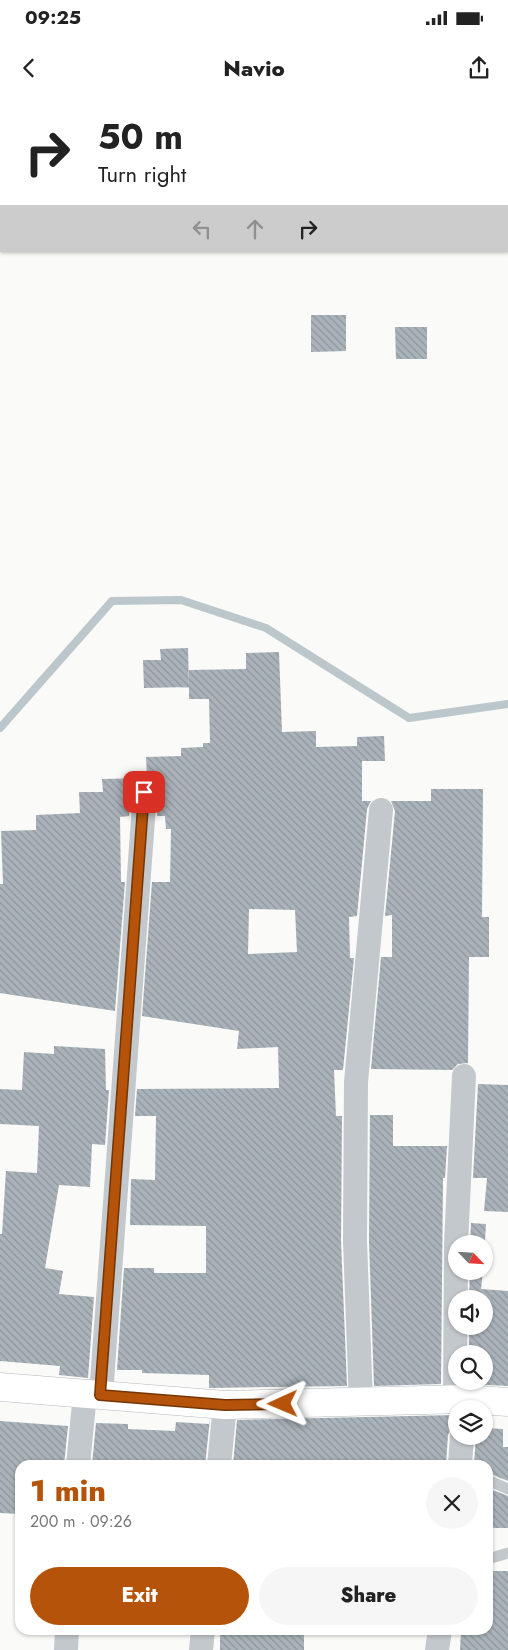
<!DOCTYPE html>
<meta charset="utf-8">
<style>
:root{--surface:#fff;--page:#f6f6f6;--text:#222;--muted:#767676;--accent:#b45309}
body{margin:0;font-family:Jost,sans-serif;background:var(--page);color:var(--text);height:100vh;display:flex;flex-direction:column;font-size:19px;white-space:nowrap}
*{box-sizing:border-box;margin:0}
p{font-size:16px;color:var(--muted)}
.icon{flex:none;width:28px;height:28px;fill:none;stroke:currentColor;stroke-width:2;stroke-linecap:round;stroke-linejoin:round}
.map{position:relative;flex:1;overflow:hidden}
.side{position:absolute;left:15px;top:1360px;width:478px;height:175px;display:flex;flex-direction:column;background:var(--surface);border-radius:15px;box-shadow:0 1px 4px #0004}
.side>*{flex:none}
.banner{position:absolute;left:0px;top:0px;width:509px;height:152px;box-shadow:0 1px 4px #0004;background:#fff;color:var(--text);overflow:hidden}
.needle{width:32px;rotate:115deg}
.controls{position:absolute;left:448px;top:1135px;display:grid;gap:10px}
.controls a{display:grid;place-items:center;width:45px;height:45px;border-radius:50%;background:var(--surface);box-shadow:0 1px 4px #0004;font-size:25px}
.pin{position:absolute;display:grid;place-items:center;width:42px;height:42px;color:#fff;margin:-21px;border-radius:10px;box-shadow:0 2px 8px #0006}
.me{position:absolute;width:55px;margin:-28px;rotate:269deg;stroke-linejoin:round;filter:drop-shadow(0 0 4px #0008)}
.turn{display:flex;align-items:center;gap:18px;height:105px;padding:0 15px;font-size:22px}
.turn .icon{width:65px;height:65px;stroke-width:2.5}
.turn b{display:block;font-size:35px;line-height:42px}
.lanes{display:flex;align-items:center;height:48px;padding:0 15px;background:#0003;justify-content:center;gap:25px;direction:ltr}
.lanes .off{opacity:.35}
.round{display:grid;place-items:center;flex:none;width:52px;height:52px;border-radius:26px;background:var(--page)}
.overview{display:flex;align-items:center;justify-content:space-between;height:85px;padding:0 15px}
h1{font-size:30px;font-weight:800;line-height:38px;color:var(--accent)}
.button{display:flex;gap:10px;margin-top:auto;padding:10px 15px}
.button a{flex:1;height:58px;border-radius:30px;background:var(--accent);color:#fff;font-size:20px;font-weight:800;line-height:58px;text-align:center}
.button a+a{background:var(--page);color:var(--text)}
.status{display:flex;justify-content:space-between;align-items:center;height:35px;padding:0 25px;background:var(--surface);direction:ltr}
.status svg{height:14px;fill:currentColor}
header{display:flex;justify-content:space-between;align-items:center;height:65px;padding:0 15px;background:var(--surface);font-size:22px;font-weight:800}
.map>svg:first-child{display:block}
.lines{fill:none;stroke-linecap:round;stroke-linejoin:round}
.stream{stroke:#bbc7cb;stroke-width:8}
.building{fill:url(#building-back-hatch);fill-rule:evenodd}
.secondary-casing{stroke:#b3babf;stroke-width:29}
.service{stroke:#c3c8cc;stroke-width:11}
.minor{stroke:#c3c8cc;stroke-width:24}
.secondary{stroke:#fff;stroke-width:28}
.route-casing{stroke:#753606;stroke-width:12}
.route{stroke:#b45309;stroke-width:9}
</style>
<div class="status"><b>09:25</b><svg viewBox="0 0 49 12"><path d="M0 12V9h3v3zM5 12V6h3v6zM10 12V3h3v9zM15 12V0h3v12zM26 1h20v11H26zM47 4h2v5h-2z"/></svg></div>
<header><svg class="icon" aria-label="back" viewBox="0 0 24 24"><path d="M15 5l-7 7 7 7"/></svg>Navio<svg class="icon" aria-label="share" viewBox="0 0 24 24"><path d="M12 15V3M7 8l5-5 5 5M5 13v7h14v-7"/></svg></header>
<div class="map">
<svg width="508" height="1550" viewBox="0 0 508 1550">
<defs>
<pattern id="building-back-hatch" width="6" height="6" patternUnits="userSpaceOnUse" patternTransform="scale(1.25)"><rect width="6" height="6" fill="#aab3b9"/><path d="M-1 5l2 2M0 0l6 6M5-1l2 2" fill="none" stroke="#8e969c"/></pattern>
</defs>
<rect width="100%" height="100%" fill="#fafaf8"/>
<g class="lines">
<path class="stream" d="M 0,628 L 112,501 L 181,500 L 266,528 L 409,618 L 508,604"/>
</g>
<path class="building" d="M 311,215 L 346,215 L 346,251 L 311,252 Z
M 395,227 L 427,227 L 427,259 L 396,259 Z
M 188,548 L 189,587 L 144,588 L 143,560 L 161,560 L 160,549 Z
M 279,552 L 282,632 L 316,631 L 316,647 L 357,646 L 357,637 L 384,636 L 385,661 L 362,661 L 362,701 L 371,701 L 367,709 L 357,816 L 349,817 L 350,858 L 354,858 L 343,970 L 334,970 L 336,1016 L 342,1016 L 341,1141 L 347,1286 L 209,1288 L 209,1275 L 142,1273 L 142,1270 L 117,1270 L 124,1168 L 154,1168 L 154,1173 L 206,1173 L 206,1126 L 130,1125 L 131,1079 L 155,1080 L 156,1016 L 135,1016 L 137,989 L 279,988 L 278,947 L 237,949 L 239,931 L 142,916 L 152,782 L 170,782 L 171,729 L 166,729 L 165,716 L 157,716 L 159,693 L 157,686 L 147,678 L 146,657 L 181,656 L 181,648 L 203,647 L 203,643 L 210,643 L 209,599 L 189,599 L 189,570 L 246,569 L 246,553 ZM 249,809 L 295,810 L 297,852 L 248,854 Z
M 145,678 L 133,685 L 129,716 L 120,717 L 121,782 L 125,782 L 115,911 L 0,893 L 0,784 L 3,784 L 1,731 L 36,730 L 36,715 L 80,713 L 79,692 L 103,692 L 102,679 Z
M 431,689 L 483,689 L 482,817 L 489,817 L 489,857 L 469,857 L 468,963 L 458,964 L 452,970 L 371,969 L 381,857 L 392,857 L 392,815 L 385,816 L 395,711 L 391,701 L 431,701 Z
M 54,946 L 105,949 L 106,990 L 109,990 L 105,1045 L 92,1044 L 90,1087 L 59,1085 L 45,1168 L 63,1171 L 59,1194 L 94,1197 L 88,1278 L 59,1275 L 60,1266 L 0,1261 L 0,1134 L 2,1134 L 6,1071 L 37,1073 L 39,1026 L 0,1024 L 0,989 L 22,990 L 24,952 L 54,954 Z
M 478,984 L 508,985 L 508,1112 L 484,1111 L 487,1078 L 473,1078 Z
M 370,1015 L 393,1015 L 393,1046 L 447,1046 L 445,1078 L 443,1078 L 441,1284 L 374,1286 L 369,1141 Z
M 471,1123 L 486,1124 L 484,1156 L 484,1144 L 470,1144 Z
M 470,1171 L 483,1171 L 481,1189 L 508,1191 L 508,1286 L 469,1284 L 469,1281 L 484,1281 L 484,1254 L 469,1254 L 469,1226 L 484,1226 L 484,1199 L 469,1199 Z
M 456,1315 L 456,1324 L 451,1328 L 448,1335 L 446,1365 L 233,1365 L 237,1320 Z
M 210,1319 L 205,1365 L 92,1365 L 96,1323 L 128,1324 L 128,1329 L 175,1331 L 176,1322 L 209,1324 Z
M 0,1321 L 68,1326 L 64,1365 L 20,1365 L 20,1414 L 0,1413 Z
M 484,1328 L 503,1329 L 503,1347 L 508,1347 L 508,1381 L 488,1373 L 488,1365 L 474,1365 L 476,1336 L 484,1336 Z
M 488,1388 L 508,1396 L 508,1428 L 488,1428 Z
M 488,1471 L 508,1471 L 508,1550 L 460,1550 L 461,1530 L 488,1530 Z
M 220,1530 L 304,1530 L 304,1550 L 220,1550 Z"/>
<g class="lines">
<g class="secondary-casing">
<path id="secondary" d="M 0,1287 L 225,1305 L 466,1299 L 508,1302"/>
</g>
<path class="service" d="M 488,1380 L 508,1389
M 488,1459 L 508,1453"/>
<path class="minor" d="M 456,1144 L 464,976
M 101,1295 L 145,692
M 455,1300 L 456,1148
M 361,1303 L 355,1141 L 356,982 L 381,710
M 78,1365 L 85,1294
M 219,1365 L 225,1305
M 460,1365 L 462,1336
M 66,1550 L 67,1530
M 201,1550 L 203,1530
M 437,1550 L 440,1530"/>
<use href="#secondary" class="secondary"/>
</g>
<g class="lines">
<g class="route-casing">
<path id="route" d="M 144,692 L 100,1295 L 225,1305 L 283,1304"/>
</g>
<use href="#route" class="route"/>
</g>
</svg>
<div class="controls">
<a><svg class="needle" viewBox="-14 -14 28 28"><path d="M0-13l5 13h-10z" fill="#e53935"/><path d="M0 13l5-13h-10z" fill="#767676"/></svg></a>
<a><svg class="icon" aria-label="sound" viewBox="0 0 24 24"><path d="M4 9h4l5-4v14l-5-4H4zM17 9q2 3 0 6"/></svg></a>
<a><svg class="icon" aria-label="search" viewBox="0 0 24 24"><circle cx="10" cy="10" r="6"/><path d="M15 15l6 6"/></svg></a>
<a><svg class="icon" aria-label="layers" viewBox="0 0 24 24"><path d="M12 4l9 5-9 5-9-5zM3 14l9 5 9-5"/></svg></a>
</div>
<div class="pin" style="left:144px;top:692px;background:#d93025"><svg class="icon" aria-label="arrive" viewBox="0 0 24 24"><path d="M6 21V4h12l-3 4 3 4H6"/></svg></div>
<svg class="me" style="left:283px;top:1304px" viewBox="-20 -20 40 40"><path d="M0-17L14 15 0 8-14 15z" fill="#b45309" stroke="#fff" stroke-width="4"/></svg>
<div class="banner">
<div class="turn"><svg class="icon" aria-label="right" viewBox="0 0 24 24"><path d="M7 20v-9h11M14 6l5 5-5 5"/></svg><div><b>50 m</b>Turn right</div></div>
<div class="lanes"><svg class="icon off" aria-label="left" viewBox="0 0 24 24"><path d="M17 20v-9H6M10 6l-5 5 5 5"/></svg><svg class="icon off" aria-label="ahead" viewBox="0 0 24 24"><path d="M12 20V5M6 11l6-6 6 6"/></svg><svg class="icon" aria-label="right" viewBox="0 0 24 24"><path d="M7 20v-9h11M14 6l5 5-5 5"/></svg></div>
</div>
<section class="side">
<div class="overview"><div><h1>1 min</h1><p>200 m · 09:26</p></div><a class="round"><svg class="icon" aria-label="close" viewBox="0 0 24 24"><path d="M6 6l12 12M18 6L6 18"/></svg></a></div>
<div class="button"><a>Exit</a><a>Share</a></div>
</section>
</div>
